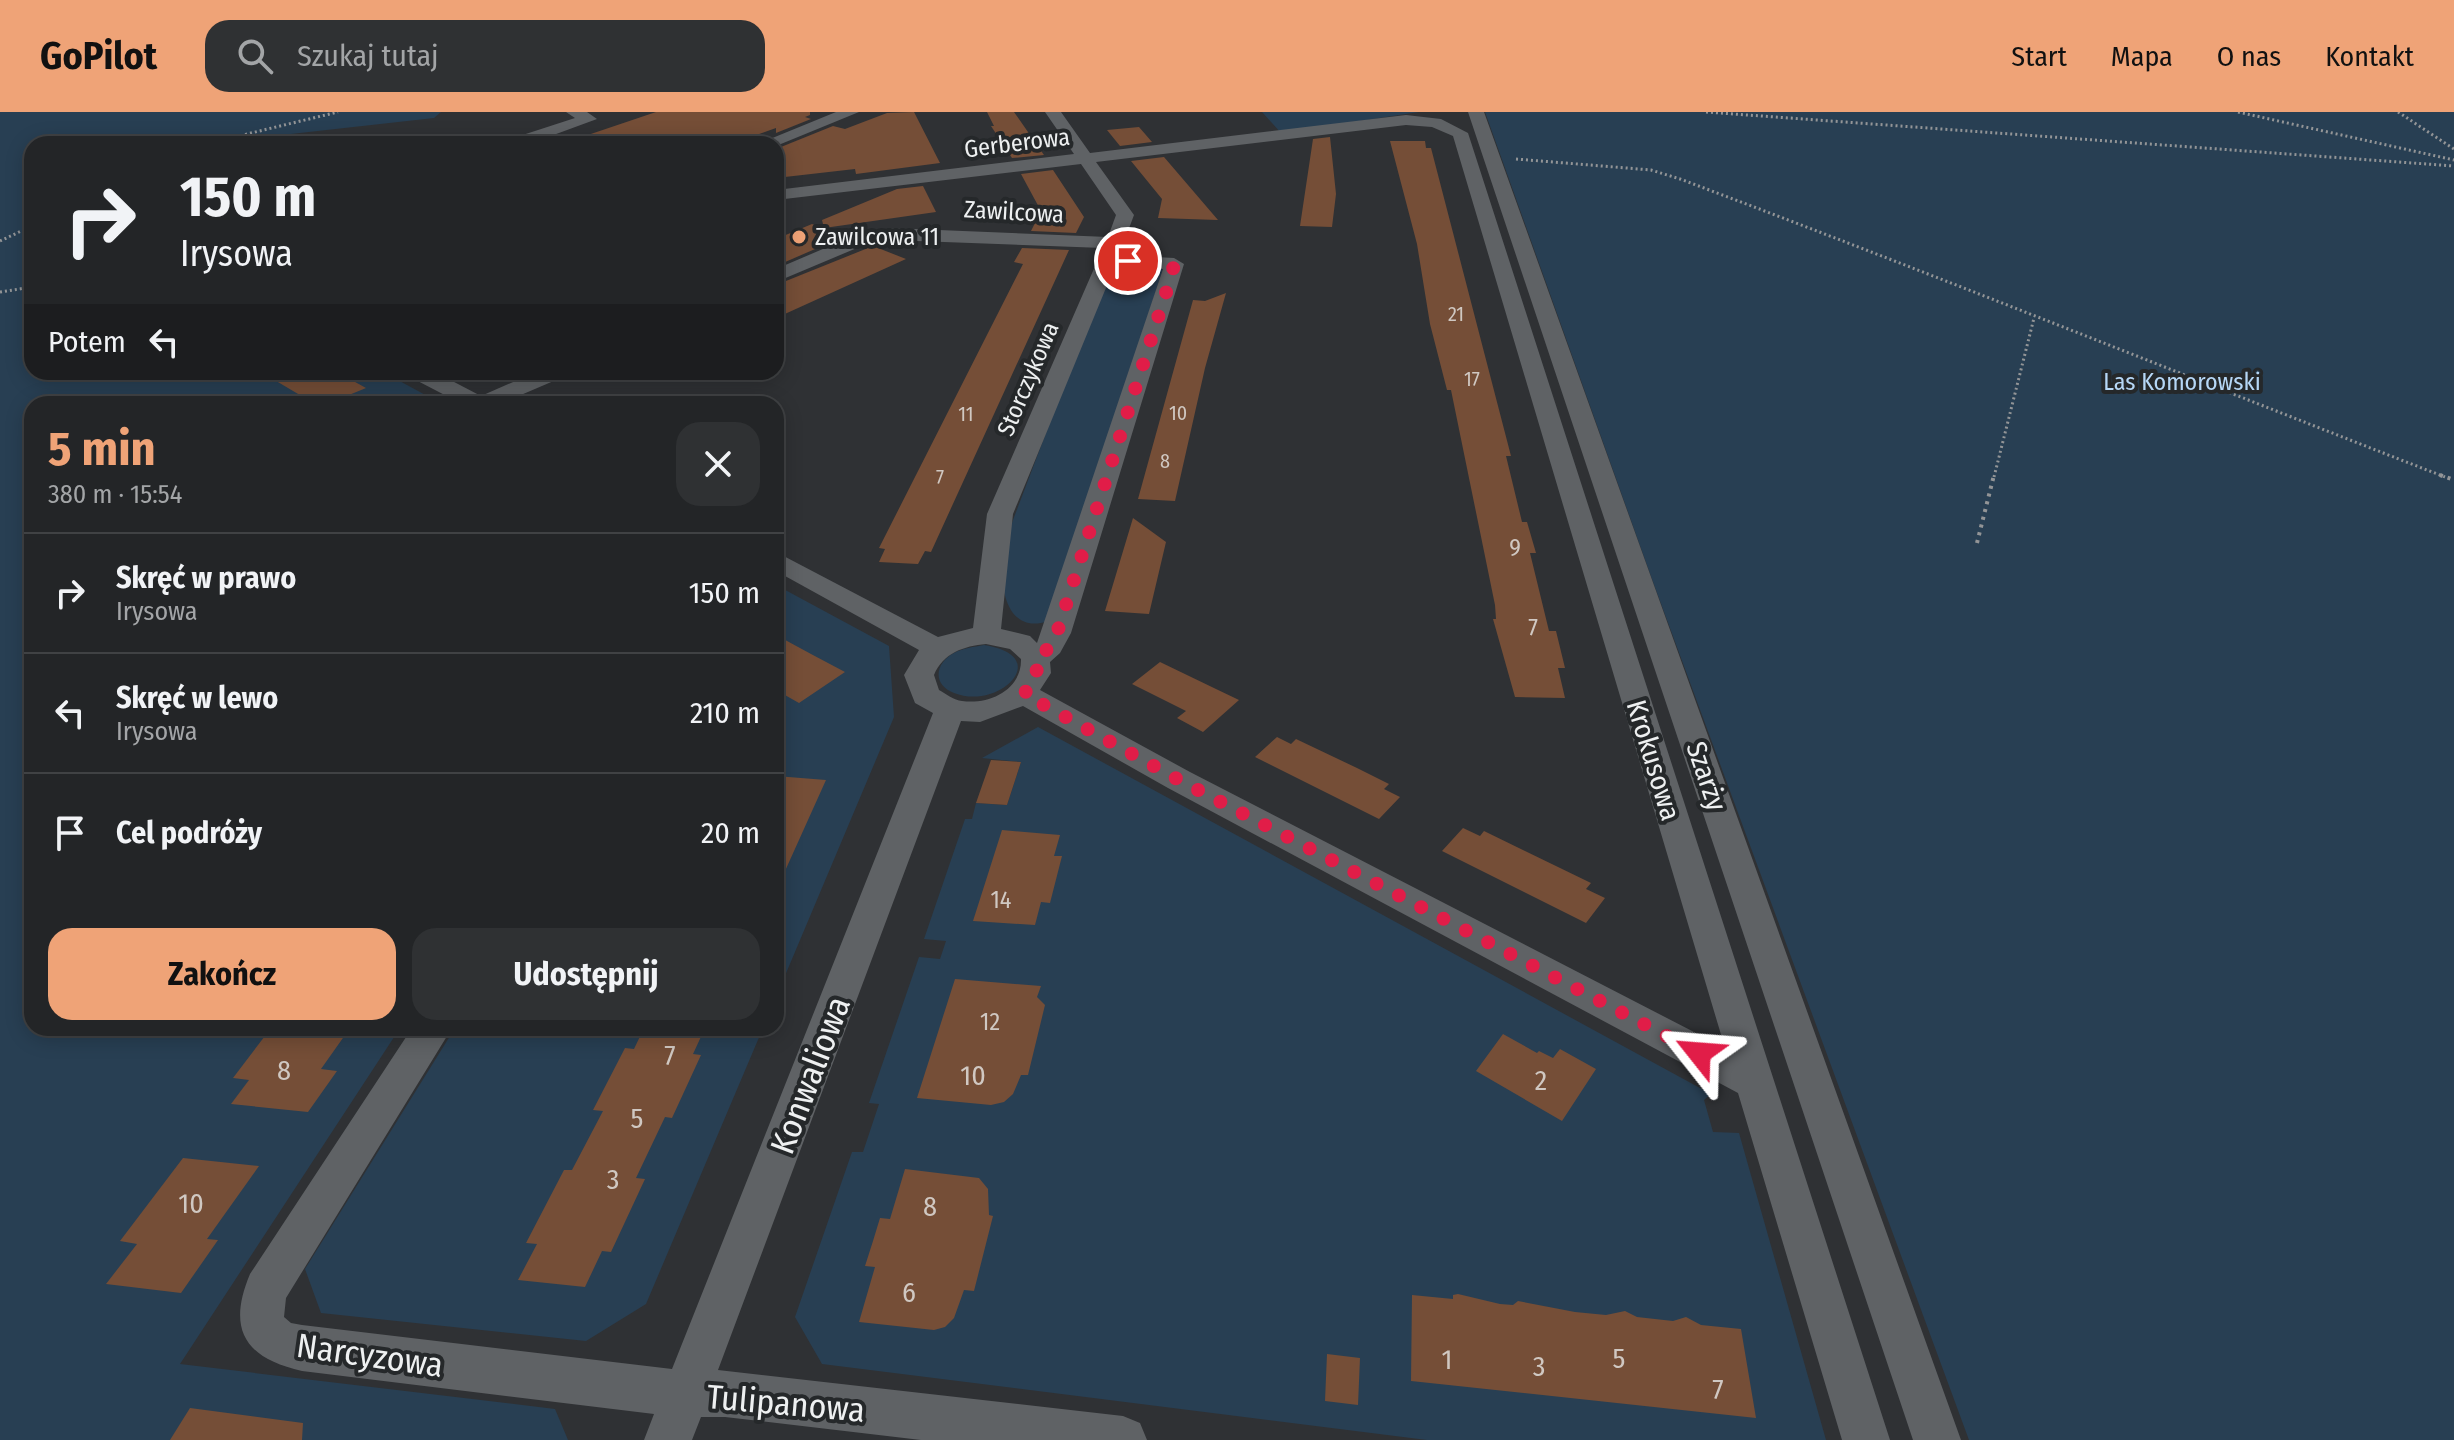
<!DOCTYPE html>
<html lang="pl">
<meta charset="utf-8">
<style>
:root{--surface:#232527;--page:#2f3133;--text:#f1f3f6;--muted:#a3a5a7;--line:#404244;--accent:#efa377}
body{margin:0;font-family:"Fira Sans Condensed",sans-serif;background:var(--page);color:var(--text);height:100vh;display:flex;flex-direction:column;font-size:30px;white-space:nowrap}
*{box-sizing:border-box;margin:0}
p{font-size:26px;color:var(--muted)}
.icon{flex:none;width:44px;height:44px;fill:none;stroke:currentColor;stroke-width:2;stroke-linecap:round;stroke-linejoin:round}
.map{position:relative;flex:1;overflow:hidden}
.panel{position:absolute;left:24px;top:284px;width:760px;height:640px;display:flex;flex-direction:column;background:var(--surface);border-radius:24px;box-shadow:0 4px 20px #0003,0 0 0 2px var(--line)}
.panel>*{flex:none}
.hud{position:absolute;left:24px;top:24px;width:760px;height:244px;border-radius:24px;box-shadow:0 4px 20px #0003,0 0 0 2px var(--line);background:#232527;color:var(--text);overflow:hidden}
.pin{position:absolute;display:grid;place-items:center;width:68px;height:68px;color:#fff;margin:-34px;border:4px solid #fff;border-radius:50%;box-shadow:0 2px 8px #0007}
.me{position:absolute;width:88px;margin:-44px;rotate:298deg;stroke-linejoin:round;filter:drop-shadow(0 0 6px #0008)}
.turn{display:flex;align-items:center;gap:28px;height:168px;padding:0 24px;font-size:36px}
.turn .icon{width:104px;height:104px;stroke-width:2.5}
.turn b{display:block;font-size:56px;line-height:68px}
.then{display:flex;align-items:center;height:76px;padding:0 24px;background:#0003;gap:16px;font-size:30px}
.round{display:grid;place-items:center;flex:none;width:84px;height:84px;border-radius:24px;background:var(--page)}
.overview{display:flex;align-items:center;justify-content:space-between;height:136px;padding:0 24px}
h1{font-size:48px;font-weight:700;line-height:60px;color:var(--accent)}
.cta{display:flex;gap:16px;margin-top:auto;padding:16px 24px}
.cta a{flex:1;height:92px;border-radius:24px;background:var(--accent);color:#111;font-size:32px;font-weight:700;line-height:92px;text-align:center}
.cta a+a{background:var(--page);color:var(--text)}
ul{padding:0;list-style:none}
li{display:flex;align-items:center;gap:24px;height:120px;padding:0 24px;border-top:2px solid var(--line)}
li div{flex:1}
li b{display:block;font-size:30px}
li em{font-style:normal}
header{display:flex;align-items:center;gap:48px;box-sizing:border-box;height:112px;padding:0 40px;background:var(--accent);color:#111}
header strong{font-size:38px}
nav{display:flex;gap:44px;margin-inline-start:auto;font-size:28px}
.search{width:560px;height:72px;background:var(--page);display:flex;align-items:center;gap:20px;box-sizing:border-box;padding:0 28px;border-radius:24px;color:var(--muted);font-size:30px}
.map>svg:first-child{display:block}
.green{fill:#283f53}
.building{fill:#754e37}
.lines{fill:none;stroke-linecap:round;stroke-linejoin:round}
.path-far1{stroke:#939597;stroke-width:3;stroke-dasharray:2 3;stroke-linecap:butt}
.path{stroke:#939597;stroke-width:4;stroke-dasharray:3 5;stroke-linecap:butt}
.minor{fill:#5f6265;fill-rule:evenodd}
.route{stroke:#e11d48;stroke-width:14;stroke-dasharray:0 25.2}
.poi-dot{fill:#efa377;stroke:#25282a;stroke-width:3}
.labels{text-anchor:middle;stroke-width:8;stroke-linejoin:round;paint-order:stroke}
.far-number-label{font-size:20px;fill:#d0c8c2}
.far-street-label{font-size:24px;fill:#eef0f1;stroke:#25282a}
.far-poi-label{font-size:24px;fill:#eef0f1;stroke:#25282a;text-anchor:start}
.far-park-label{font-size:24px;fill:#b6d7f6;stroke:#25282a}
.number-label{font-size:24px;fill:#d0c8c2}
.street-label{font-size:28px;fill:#eef0f1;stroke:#25282a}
.near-number-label{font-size:28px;fill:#d0c8c2}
.near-street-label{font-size:34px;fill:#eef0f1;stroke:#25282a}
</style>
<header>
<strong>GoPilot</strong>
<div class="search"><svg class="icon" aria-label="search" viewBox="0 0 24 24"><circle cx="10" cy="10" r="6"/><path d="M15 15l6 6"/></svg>Szukaj tutaj</div>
<nav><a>Start</a><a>Mapa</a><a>O nas</a><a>Kontakt</a></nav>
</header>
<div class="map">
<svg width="2454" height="1328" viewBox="0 0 2454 1328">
<rect width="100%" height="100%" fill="#2f3134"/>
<path class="green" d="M 0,0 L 441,0 L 434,6 L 255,26 L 248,32 L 32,32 L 32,260 L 383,260 L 442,292 L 32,292 L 32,916 L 400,916 L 180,1252 L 555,1297 L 568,1328 L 0,1328 Z
M 1262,0 L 1419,0 L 1281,21 Z
M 1485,0 L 2454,0 L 2454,1328 L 1969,1328 L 1653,470 Z
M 1123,151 L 1164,154 L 1048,509 C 1008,523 999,477 1003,446 C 1004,434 1009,421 1013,408 L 1107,160 Z
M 776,473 L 889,534 L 894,605 L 776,885 Z
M 984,533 C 1055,544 999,599 954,581 C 932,573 935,551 954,541 C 963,536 974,535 984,533 Z
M 1038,615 L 1711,982 L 1704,988 L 1713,1020 L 1739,1021 L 1826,1328 L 1427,1328 L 822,1252 L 795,1205 L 852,1040 L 863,1040 L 879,992 L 869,991 L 919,845 L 940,847 L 946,829 L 924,827 L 965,707 L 972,707 L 976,691 L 1007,693 L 1021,650 L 982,646 Z
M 455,916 L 763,916 L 646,1192 L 586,1229 L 321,1201 L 305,1157 Z"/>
<path class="building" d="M 656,0 L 810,0 L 810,3 L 805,5 L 811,7 L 776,21 L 776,16 L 732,32 L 577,32 L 576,27 Z
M 914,0 L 940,51 L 856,62 L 855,57 L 776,66 L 776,37 L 833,14 L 845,17 L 887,1 Z
M 987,0 L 1014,0 L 1044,43 L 1012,46 L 991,14 L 994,14 Z
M 1139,15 L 1152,30 L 1120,34 L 1107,18 Z
M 1330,25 L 1336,82 L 1332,115 L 1300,114 L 1313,27 Z
M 1390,29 L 1425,29 L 1426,36 L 1431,36 L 1511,344 L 1506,344 L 1522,410 L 1527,410 L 1536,441 L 1530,441 L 1549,519 L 1556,519 L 1565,556 L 1558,556 L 1565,586 L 1515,585 L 1493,507 L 1496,507 L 1495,493 L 1451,278 L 1447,278 L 1430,212 L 1417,132 Z
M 1164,45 L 1218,108 L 1158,106 L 1162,87 L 1131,49 Z
M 1053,58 L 1084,105 L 1076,121 L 1031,119 L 1041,99 L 1021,62 Z
M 923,74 L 936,100 L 824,116 L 822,108 L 897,77 Z
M 812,112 L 845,124 L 776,154 L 776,127 Z
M 873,134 L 906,147 L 776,206 L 776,173 Z
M 1022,136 L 1069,138 L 931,440 L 925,439 L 918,452 L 879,450 L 885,437 L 879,436 L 1023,152 L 1014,150 Z
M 1226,181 L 1205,256 L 1175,389 L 1138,387 L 1193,188 L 1205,189 Z
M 261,260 L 337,260 L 366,276 L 332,290 L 327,288 L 315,292 Z
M 1133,406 L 1166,430 L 1149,502 L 1105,499 Z
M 776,523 L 811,542 L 845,560 L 799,591 L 776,578 Z
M 1160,550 L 1216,577 L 1239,588 L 1203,620 L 1177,606 L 1186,599 L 1132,572 Z
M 1277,625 L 1291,632 L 1296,627 L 1357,656 L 1389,672 L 1384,677 L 1400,685 L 1379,707 L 1255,645 Z
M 991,648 L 1021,650 L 1007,693 L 976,691 Z
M 776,664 L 826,668 L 776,779 Z
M 1463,716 L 1480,724 L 1484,719 L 1591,771 L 1586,777 L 1605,786 L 1586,811 L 1442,739 Z
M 1002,718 L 1060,723 L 1054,744 L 1062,744 L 1050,791 L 1041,790 L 1035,813 L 973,809 Z
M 955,867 L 1041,874 L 1037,885 L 1045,893 L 1028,963 L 1021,963 L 1013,982 L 1004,990 L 991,993 L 917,986 Z
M 271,916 L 350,916 L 321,957 L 337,959 L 308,1000 L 231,992 L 249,968 L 233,966 Z
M 644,916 L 705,916 L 693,942 L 701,943 L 672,1006 L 665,1005 L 636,1066 L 645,1067 L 611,1140 L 602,1139 L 585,1175 L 518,1168 L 537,1132 L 526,1131 L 564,1058 L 572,1058 L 603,999 L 593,998 L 625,936 L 634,937 Z
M 1503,922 L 1537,941 L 1539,939 L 1553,946 L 1560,937 L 1596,957 L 1562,1009 L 1476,959 Z
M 183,1046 L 259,1054 L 207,1127 L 218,1128 L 181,1181 L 106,1172 L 137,1132 L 120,1129 Z
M 905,1057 L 979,1066 L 988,1077 L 989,1103 L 993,1104 L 974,1179 L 964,1178 L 954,1206 L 945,1215 L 934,1218 L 859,1210 L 875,1155 L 865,1154 L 873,1129 L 880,1106 L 890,1107 Z
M 1458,1182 L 1500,1192 L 1513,1193 L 1518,1189 L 1575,1200 L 1606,1203 L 1625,1199 L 1637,1205 L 1673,1209 L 1686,1205 L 1701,1213 L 1741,1217 L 1756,1306 L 1411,1269 L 1412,1183 L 1453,1187 L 1453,1183 Z
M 1327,1242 L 1360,1246 L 1358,1293 L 1325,1289 Z
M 190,1296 L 303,1311 L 302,1328 L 170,1328 Z"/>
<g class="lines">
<path class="path-far1" d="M 1706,0 L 2454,54
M 2238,0 L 2454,48
M 2398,0 L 2454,37
M 222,32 L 247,22 L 338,0
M 1516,47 L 1651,58 L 1680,67 C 1936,163 2190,266 2445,365
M 0,129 L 32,114
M 0,180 L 32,175
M 1994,365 L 2034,206"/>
<path class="path" d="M 2440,363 L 2454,368
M 1977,431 L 1994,363"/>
<path class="minor" d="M 566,0 L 587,0 L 597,7 L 529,32 L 505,32 L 507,28 L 575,6 Z
M 836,0 L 859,0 L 776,34 L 758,32 Z
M 1045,0 L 1061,0 L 1090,41 L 1406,3 L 1441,7 L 1468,21 L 1890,1328 L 1842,1328 L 1738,981 L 1168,676 L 1023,594 L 980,610 L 961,609 L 718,1258 L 1123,1304 L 1140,1311 L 1147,1328 L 921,1328 L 725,1305 L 701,1305 L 692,1328 L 644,1328 L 654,1302 L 302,1259 C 244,1246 227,1217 250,1162 L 412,916 L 452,916 L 286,1186 L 284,1205 L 291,1211 L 302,1213 L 672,1257 L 933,601 L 915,591 L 904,563 L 919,538 L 776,459 L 776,440 L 938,525 L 973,516 L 987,402 L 1103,136 L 890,128 L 864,133 L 776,170 L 776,157 L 851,125 L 890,116 L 1108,125 L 1116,103 L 1081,52 L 776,88 L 776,78 L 1074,42 ZM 1406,13 L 1432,15 L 1453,24 L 1725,936 L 1190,660 L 1040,578 L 1051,561 L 1050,550 L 1060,541 L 1071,521 L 1184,152 L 1174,146 L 1119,143 L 1134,103 L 1096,50 ZM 1115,154 L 1163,157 L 1037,531 L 1030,524 L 1001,517 L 1013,402 ZM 986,532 L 1010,537 L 1021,547 C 1022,577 990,593 962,589 C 954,588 946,582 939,578 L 934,563 C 943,541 964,534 986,532 Z
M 1468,0 L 1484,0 L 1961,1328 L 1913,1328 Z
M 407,260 L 435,260 L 481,284 L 536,260 L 566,260 L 563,265 L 500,292 L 462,292 L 410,265 Z"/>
</g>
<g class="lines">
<path class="route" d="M 1128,149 L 1174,152 L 1172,162 L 1057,521 L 1050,535 L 1036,547 L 1037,565 L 1024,582 L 1179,668 L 1699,941"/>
</g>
<circle class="poi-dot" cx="799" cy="125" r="8"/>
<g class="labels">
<g class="far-number-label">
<text x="1456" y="209">21</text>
<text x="1472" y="274">17</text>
<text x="1178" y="308">10</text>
<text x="966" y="309">11</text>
<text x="1165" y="356">8</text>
<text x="940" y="372">7</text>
</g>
<g class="far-street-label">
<text transform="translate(1017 31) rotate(-7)" y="8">Gerberowa</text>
<text transform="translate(1014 100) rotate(3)" y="8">Zawilcowa</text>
<text transform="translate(1028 267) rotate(-67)" y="8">Storczykowa</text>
</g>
<g class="far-poi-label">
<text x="815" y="133">Zawilcowa 11</text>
</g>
<g class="far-park-label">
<text x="2182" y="278">Las Komorowski</text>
</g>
<g class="number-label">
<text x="1515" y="444">9</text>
<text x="1533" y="524">7</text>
<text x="1001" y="796">14</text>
<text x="990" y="918">12</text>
</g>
<g class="street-label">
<text transform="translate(1654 648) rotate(73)" y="10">Krokusowa</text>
<text transform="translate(1707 664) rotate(71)" y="10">Szarży</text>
</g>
<g class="near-number-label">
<text x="670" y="953">7</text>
<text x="284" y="968">8</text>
<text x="973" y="973">10</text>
<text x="1541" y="978">2</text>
<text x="637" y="1016">5</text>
<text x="613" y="1077">3</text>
<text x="191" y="1101">10</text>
<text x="930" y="1104">8</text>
<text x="909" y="1190">6</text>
<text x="1619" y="1256">5</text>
<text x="1447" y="1257">1</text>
<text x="1539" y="1264">3</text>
<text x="1718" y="1287">7</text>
</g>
<g class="near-street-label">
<text transform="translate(810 963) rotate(-69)" y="12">Konwaliowa</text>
<text transform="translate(370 1243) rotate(8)" y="12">Narcyzowa</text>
<text transform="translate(786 1291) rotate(5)" y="12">Tulipanowa</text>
</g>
</g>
</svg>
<div class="pin" style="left:1128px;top:149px;background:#d93025"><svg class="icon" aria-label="arrive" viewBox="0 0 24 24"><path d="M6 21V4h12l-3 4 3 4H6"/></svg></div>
<svg class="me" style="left:1699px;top:941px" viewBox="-20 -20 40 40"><path d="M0-17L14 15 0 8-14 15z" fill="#e11d48" stroke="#fff" stroke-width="4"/></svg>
<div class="hud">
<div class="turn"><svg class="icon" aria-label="right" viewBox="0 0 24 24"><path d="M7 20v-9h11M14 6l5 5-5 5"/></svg><div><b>150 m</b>Irysowa</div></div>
<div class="then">Potem<svg class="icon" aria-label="left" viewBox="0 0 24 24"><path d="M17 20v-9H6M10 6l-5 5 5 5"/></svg></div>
</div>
<section class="panel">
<div class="overview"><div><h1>5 min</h1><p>380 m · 15:54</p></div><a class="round"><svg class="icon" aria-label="close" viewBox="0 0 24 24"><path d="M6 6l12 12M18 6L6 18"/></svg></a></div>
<ul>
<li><svg class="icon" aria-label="right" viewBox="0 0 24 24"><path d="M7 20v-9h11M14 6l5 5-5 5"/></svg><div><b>Skręć w prawo</b><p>Irysowa</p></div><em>150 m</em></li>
<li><svg class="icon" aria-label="left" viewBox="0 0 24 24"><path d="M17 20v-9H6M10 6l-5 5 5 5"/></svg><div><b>Skręć w lewo</b><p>Irysowa</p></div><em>210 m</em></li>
<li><svg class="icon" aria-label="arrive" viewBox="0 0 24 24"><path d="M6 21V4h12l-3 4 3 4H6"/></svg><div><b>Cel podróży</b></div><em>20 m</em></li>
</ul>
<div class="cta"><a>Zakończ</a><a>Udostępnij</a></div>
</section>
</div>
